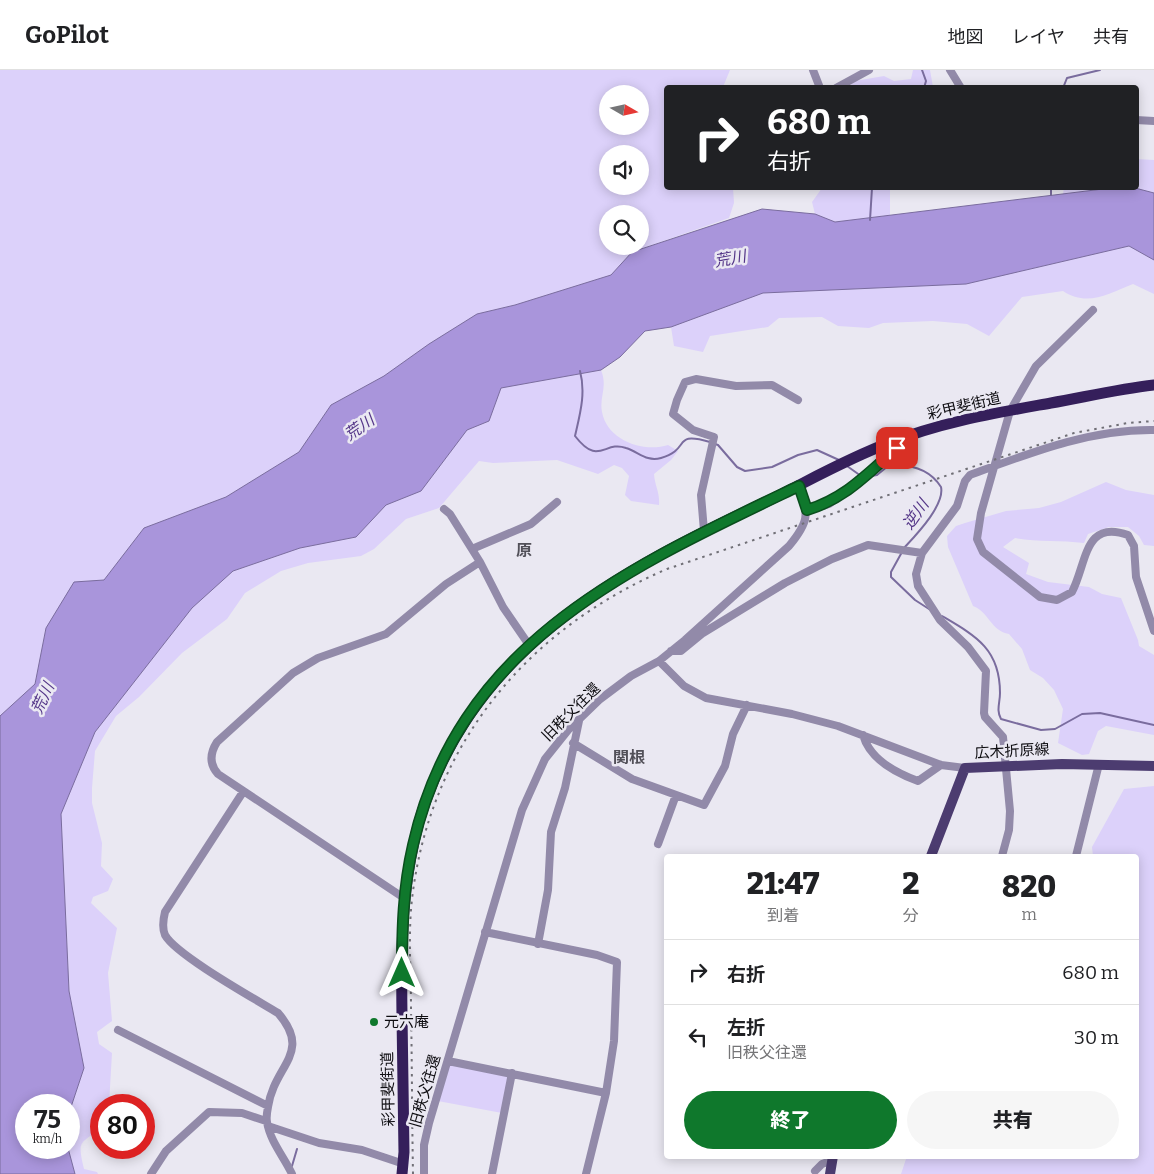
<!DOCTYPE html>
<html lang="ja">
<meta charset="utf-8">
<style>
:root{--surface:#fff;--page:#f6f6f6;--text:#202124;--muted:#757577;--line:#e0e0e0;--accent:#0f782c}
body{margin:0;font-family:Bitter,"Noto Sans JP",serif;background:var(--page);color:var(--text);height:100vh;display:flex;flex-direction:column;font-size:19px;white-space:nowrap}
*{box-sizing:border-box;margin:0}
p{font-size:16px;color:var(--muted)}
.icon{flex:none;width:28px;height:28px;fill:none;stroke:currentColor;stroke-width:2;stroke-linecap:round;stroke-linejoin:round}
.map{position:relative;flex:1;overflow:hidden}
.drawer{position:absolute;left:664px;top:784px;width:475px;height:305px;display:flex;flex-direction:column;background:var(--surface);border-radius:5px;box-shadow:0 2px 12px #0003}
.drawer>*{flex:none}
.banner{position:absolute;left:664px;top:15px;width:475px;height:105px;border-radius:5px;box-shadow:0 2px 12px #0003;background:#202124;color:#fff;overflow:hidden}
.needle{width:32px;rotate:99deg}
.buttons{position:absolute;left:599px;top:15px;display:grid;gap:10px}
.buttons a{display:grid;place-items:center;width:50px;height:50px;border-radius:50%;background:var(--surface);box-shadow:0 2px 12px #0003;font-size:25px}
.speed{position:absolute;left:15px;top:1024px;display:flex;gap:10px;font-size:25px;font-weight:700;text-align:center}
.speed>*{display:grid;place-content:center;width:65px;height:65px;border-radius:50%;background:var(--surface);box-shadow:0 2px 12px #0003;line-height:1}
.speed small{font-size:12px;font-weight:400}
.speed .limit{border:8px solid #d22;background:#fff;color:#111}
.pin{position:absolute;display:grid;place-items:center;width:42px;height:42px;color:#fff;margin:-21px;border-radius:10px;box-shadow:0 2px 8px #0006}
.me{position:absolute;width:55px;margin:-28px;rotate:0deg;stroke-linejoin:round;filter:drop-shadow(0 0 4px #0008)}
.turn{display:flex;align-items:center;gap:18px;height:105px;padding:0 20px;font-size:22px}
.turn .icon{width:65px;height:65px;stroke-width:2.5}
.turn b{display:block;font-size:35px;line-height:42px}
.eta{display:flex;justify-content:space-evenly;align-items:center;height:85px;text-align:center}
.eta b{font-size:30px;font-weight:800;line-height:35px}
.button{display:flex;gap:10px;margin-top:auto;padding:10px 20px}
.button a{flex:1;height:58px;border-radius:30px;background:var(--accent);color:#fff;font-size:20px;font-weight:800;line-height:58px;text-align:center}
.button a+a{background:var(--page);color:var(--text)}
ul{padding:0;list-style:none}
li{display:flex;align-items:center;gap:15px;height:65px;padding:0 20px;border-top:1px solid var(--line)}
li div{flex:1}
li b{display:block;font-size:19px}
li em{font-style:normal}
header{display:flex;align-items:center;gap:30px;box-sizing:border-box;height:70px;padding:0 25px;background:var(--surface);border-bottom:1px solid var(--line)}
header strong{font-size:24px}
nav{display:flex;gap:28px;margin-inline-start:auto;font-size:18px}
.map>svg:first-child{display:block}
.green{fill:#dcd1fa;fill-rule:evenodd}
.water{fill:#a995db;stroke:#7a6c9e}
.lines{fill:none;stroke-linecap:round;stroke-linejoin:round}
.stream{stroke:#7a6c9e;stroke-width:2}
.minor{stroke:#928aa9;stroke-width:8}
.major{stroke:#4c3c70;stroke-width:10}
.highway{stroke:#351f5b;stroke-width:11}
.rail{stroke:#706f76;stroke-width:2;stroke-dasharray:2.5 5;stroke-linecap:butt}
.route-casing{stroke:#0a4e1d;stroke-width:12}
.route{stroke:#0f782c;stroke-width:9}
.poi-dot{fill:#0f782c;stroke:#eae8f2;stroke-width:2}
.labels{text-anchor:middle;stroke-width:5;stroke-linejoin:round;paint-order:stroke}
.street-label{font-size:15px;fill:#0d0c10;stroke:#eae8f2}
.poi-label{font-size:15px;fill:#0d0c10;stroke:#eae8f2;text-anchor:start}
.water-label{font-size:16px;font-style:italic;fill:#543688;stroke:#eae8f2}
.neighbourhood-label{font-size:16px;font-weight:bold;fill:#525059;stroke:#eae8f2}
</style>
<header>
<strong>GoPilot</strong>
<nav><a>地図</a><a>レイヤ</a><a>共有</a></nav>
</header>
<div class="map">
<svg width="1154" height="1104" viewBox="0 0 1154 1104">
<rect width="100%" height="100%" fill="#eae8f2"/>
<path class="green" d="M 0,0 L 730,0 L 723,17 L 666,18 L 666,118 L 733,118 L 734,133 L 729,148 L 632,182 L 611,205 L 515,235 L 477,244 L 429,274 L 384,306 L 331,335 L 299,382 L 226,427 L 144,458 L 104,510 L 46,558 L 35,614 L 0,646 ZM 608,24 L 640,24 L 640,56 L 608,56 ZM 608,84 L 640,84 L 640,116 L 608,116 ZM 608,144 L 640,144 L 640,176 L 608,176 Z
M 913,0 L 930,0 L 933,17 L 847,18 L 855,11 L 884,6 L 894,11 L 911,9 Z
M 1136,89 L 1154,90 L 1154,123 L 1133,118 L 1136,118 Z
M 822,118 L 890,118 L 890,145 L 835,152 L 815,144 L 812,132 Z
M 1064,118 L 1111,118 L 1063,124 Z
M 1129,176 L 1154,190 L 1154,224 L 1133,214 C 1108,224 1087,237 1063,221 L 1022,227 L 989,266 L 967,254 L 933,251 L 883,253 L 869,258 L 838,256 L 822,247 L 779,248 L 768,257 L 710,266 L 703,282 L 674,276 L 671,257 L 763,223 L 966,214 Z
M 601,300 C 608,318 599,326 602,342 C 607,370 643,383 668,375 L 678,381 L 671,390 L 654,404 C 655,417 660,422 659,435 L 631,431 L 625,425 L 629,406 L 622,398 L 614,395 L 598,404 L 557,390 L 493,393 L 479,391 L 439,438 L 406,449 L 374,479 L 361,486 L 308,493 L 281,501 L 245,523 L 227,549 L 182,583 L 139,627 L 116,646 L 95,681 L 92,718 L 92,733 L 102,773 L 101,796 L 113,809 L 108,821 L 93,827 L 91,833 L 117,858 L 108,903 L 112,951 L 97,962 L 99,974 L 112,983 L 109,1035 L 101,1035 L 101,1058 C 80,1075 77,1069 84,1099 L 97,1102 L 98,1104 L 75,1104 L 68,1078 L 69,1043 L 84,998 L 69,921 L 61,744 L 95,662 L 192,538 L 233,501 L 300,478 L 356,467 L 386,435 L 421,421 L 467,360 L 489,351 L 501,318 Z
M 1106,412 L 1126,420 L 1154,425 L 1154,476 L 1144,475 L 1139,466 L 1128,457 L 1109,457 L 1088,464 L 1084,473 C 1061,470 1038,472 1015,468 L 1003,477 L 1029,493 L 1026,504 L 1048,512 L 1089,517 L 1102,524 L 1121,528 L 1138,570 L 1139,576 L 1154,585 L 1154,665 L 1106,656 L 1098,661 L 1089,684 L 1082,685 L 1058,673 L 1063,639 L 1054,620 L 1043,608 L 1030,600 L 1022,579 L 1009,564 C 991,561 989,542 973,536 L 948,477 L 947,466 L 956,456 L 965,453 L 1006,441 L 1039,438 L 1061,432 Z
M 1154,716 L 1154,1104 L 901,1104 L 907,1086 L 1136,1086 L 1136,786 L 1093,786 L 1092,777 L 1124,719 Z
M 450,993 L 510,1005 L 502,1043 L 438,1031 Z"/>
<path class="water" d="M 1111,118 L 1135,118 L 1154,123 L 1154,190 L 1129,176 L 966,214 L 763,223 L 671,257 L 645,261 L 620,287 L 601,300 L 501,318 L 489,351 L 467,360 L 421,421 L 386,435 L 356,467 L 300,478 L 233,501 L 192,538 L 95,662 L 61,744 L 69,921 L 84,998 L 69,1043 L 69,1035 L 26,1035 L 26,1078 L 68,1078 L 75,1104 L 0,1104 L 0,646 L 35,614 L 46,558 L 74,512 L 104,510 L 144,458 L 226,427 L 299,382 L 331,335 L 384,306 L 429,274 L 477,244 L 515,235 L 611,205 L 632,182 L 762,139 L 815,144 L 835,152 Z"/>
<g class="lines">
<path class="stream" d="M 922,0 L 926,11 L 924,18
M 1063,18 L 1067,8 L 1100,0
M 1051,118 L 1051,125
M 870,150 L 872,118
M 580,301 C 586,323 580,344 575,366 C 599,397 604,370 626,378 C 639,382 646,392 661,388 C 692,379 671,361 710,372
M 715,374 L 718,375 L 737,397 L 745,401 L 772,397 L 798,385 L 817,380 L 839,390
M 847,396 L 861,406
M 866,407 L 877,405 L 888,396 C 908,394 929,398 941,417 C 945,435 916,465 904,478
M 902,482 L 891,502 L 891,507 L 915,530 L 929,539
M 942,546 C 976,566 1000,579 1000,623 C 1000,633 996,640 1001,649 L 1041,660 L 1055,659 L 1082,644 L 1100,643 L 1154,655
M 292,1096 L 297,1079"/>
<path class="minor" d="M 813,0 L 820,18
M 950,0 L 961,18
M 836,18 L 869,0
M 1136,50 L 1154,51
M 1093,240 L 1036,296 L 1010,341 L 981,443 L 977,469 L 983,482 L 1040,527 L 1057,530 L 1072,522 C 1087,493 1084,449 1128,465 L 1134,476 L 1136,507 L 1154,561
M 444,439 L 450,444 L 480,492
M 807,441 L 829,434 L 839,427 L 897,378
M 704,461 L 701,425 L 714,367 L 693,360 L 673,344 L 677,330 L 685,312 L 696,309 L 736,316 L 772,315 L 798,330
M 472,479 L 531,454 L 557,432
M 922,483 L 916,504 L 918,516 L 940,550 L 968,577 L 986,601 L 984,643 L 985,647 L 1003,667 L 1010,741 L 1009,760 L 1002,786
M 671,581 L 681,581 L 703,563 L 785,513 L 832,489 L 868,475 L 922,483 L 957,436 L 965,411 L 970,405 C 1030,383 1090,359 1154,360
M 659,591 L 684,616 L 706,628 L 792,644 L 838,656 L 941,695 L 965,698
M 863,665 C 870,690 896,703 918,711 L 941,695
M 573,673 L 632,709 L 704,735 L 725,696 L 733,664 L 747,635
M 243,722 L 165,842 C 163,850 162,858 165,865 C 176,885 255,929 278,943 C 313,983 274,995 268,1037 C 267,1042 266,1047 267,1052 C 270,1071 284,1087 292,1104
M 658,774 L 676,725
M 1076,786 L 1099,694
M 404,828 L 218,704 C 209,694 210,683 217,672 L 293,603 L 318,588 L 386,564 L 446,514 L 480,492 L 503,537 L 529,575
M 485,862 L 597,885 L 617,892 L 614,971 L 606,1023 L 586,1104
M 538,874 L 548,820 L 551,762 L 565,718 L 579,651
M 118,960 L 268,1036
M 448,991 L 606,1023
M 268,1056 L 319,1073 L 362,1080 L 404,1094
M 815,1101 L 822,1094 L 833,1090
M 151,1104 L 166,1081 L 209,1042 L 242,1043 L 266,1051
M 424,1104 L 424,1075 L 429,1053 L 522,740 L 545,689 L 569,659 L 599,630 L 631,606 L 659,591 L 685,570 L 789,476 C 809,452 809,445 799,416
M 492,1104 L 512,1003"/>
<path class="major" d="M 931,786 L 965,698 L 1062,694 L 1154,696
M 830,1104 L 833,1086"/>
<path class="highway" d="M 402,1104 L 404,1082 C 403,1037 403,992 402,946 C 401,875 401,807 423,739 C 477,578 612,505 755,437 C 800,416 843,390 889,373 C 941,352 996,343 1051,333 C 1085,327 1119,319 1154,315"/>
<path class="rail" d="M 413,1104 C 412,1049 412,993 411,938 C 411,902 408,865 412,829 C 430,675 527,559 667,499 L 1074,363 L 1128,353 L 1154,351"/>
</g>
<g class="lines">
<g class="route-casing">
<path id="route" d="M 402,903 C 402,859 403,818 413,775 C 459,572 630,497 799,416 L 807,440 C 846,428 867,404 897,378"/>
</g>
<use href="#route" class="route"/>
</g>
<circle class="poi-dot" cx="374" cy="952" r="5"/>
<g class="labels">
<g class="street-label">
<text transform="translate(964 336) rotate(-13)" y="5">彩甲斐街道</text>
<text transform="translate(571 642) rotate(-45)" y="5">旧秩父往還</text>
<text transform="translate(1012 681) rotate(-3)" y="5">広木折原線</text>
<text transform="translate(388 1019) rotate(-91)" y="5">彩甲斐街道</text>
<text transform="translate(425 1021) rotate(-74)" y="5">旧秩父往還</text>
</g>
<g class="poi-label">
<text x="384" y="957">元六庵</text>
</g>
<g class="water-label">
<text transform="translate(730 188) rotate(-10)" y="6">荒川</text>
<text transform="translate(359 357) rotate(-35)" y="6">荒川</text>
<text transform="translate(915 444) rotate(-55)" y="6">逆川</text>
<text transform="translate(42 628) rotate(-65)" y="6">荒川</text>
</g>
<g class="neighbourhood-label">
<text x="524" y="486">原</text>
<text x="629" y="693">関根</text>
</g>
</g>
</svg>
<div class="buttons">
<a><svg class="needle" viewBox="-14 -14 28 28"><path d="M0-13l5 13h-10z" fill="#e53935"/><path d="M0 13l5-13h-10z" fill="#757577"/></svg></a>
<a><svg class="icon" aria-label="sound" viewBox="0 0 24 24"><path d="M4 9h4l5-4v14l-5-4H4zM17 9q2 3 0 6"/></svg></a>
<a><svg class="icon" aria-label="search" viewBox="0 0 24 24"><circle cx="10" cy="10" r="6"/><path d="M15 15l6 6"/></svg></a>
</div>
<div class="speed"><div>75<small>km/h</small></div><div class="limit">80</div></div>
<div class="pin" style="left:897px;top:378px;background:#d93025"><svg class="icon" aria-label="arrive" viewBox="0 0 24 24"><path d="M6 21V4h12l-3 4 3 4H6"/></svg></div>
<svg class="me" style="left:402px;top:903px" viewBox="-20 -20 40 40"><path d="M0-17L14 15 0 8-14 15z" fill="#0f782c" stroke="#fff" stroke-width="4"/></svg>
<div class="banner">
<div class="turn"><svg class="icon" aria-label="right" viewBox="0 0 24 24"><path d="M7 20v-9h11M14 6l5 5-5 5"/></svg><div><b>680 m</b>右折</div></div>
</div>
<section class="drawer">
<div class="eta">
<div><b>21:47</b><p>到着</p></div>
<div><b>2</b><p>分</p></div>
<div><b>820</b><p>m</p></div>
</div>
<ul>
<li><svg class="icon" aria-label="right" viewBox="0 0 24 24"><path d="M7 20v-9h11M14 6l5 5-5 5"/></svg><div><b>右折</b></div><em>680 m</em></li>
<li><svg class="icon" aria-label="left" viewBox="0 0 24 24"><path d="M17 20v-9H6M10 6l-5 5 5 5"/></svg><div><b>左折</b><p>旧秩父往還</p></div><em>30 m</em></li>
</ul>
<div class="button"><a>終了</a><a>共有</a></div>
</section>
</div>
